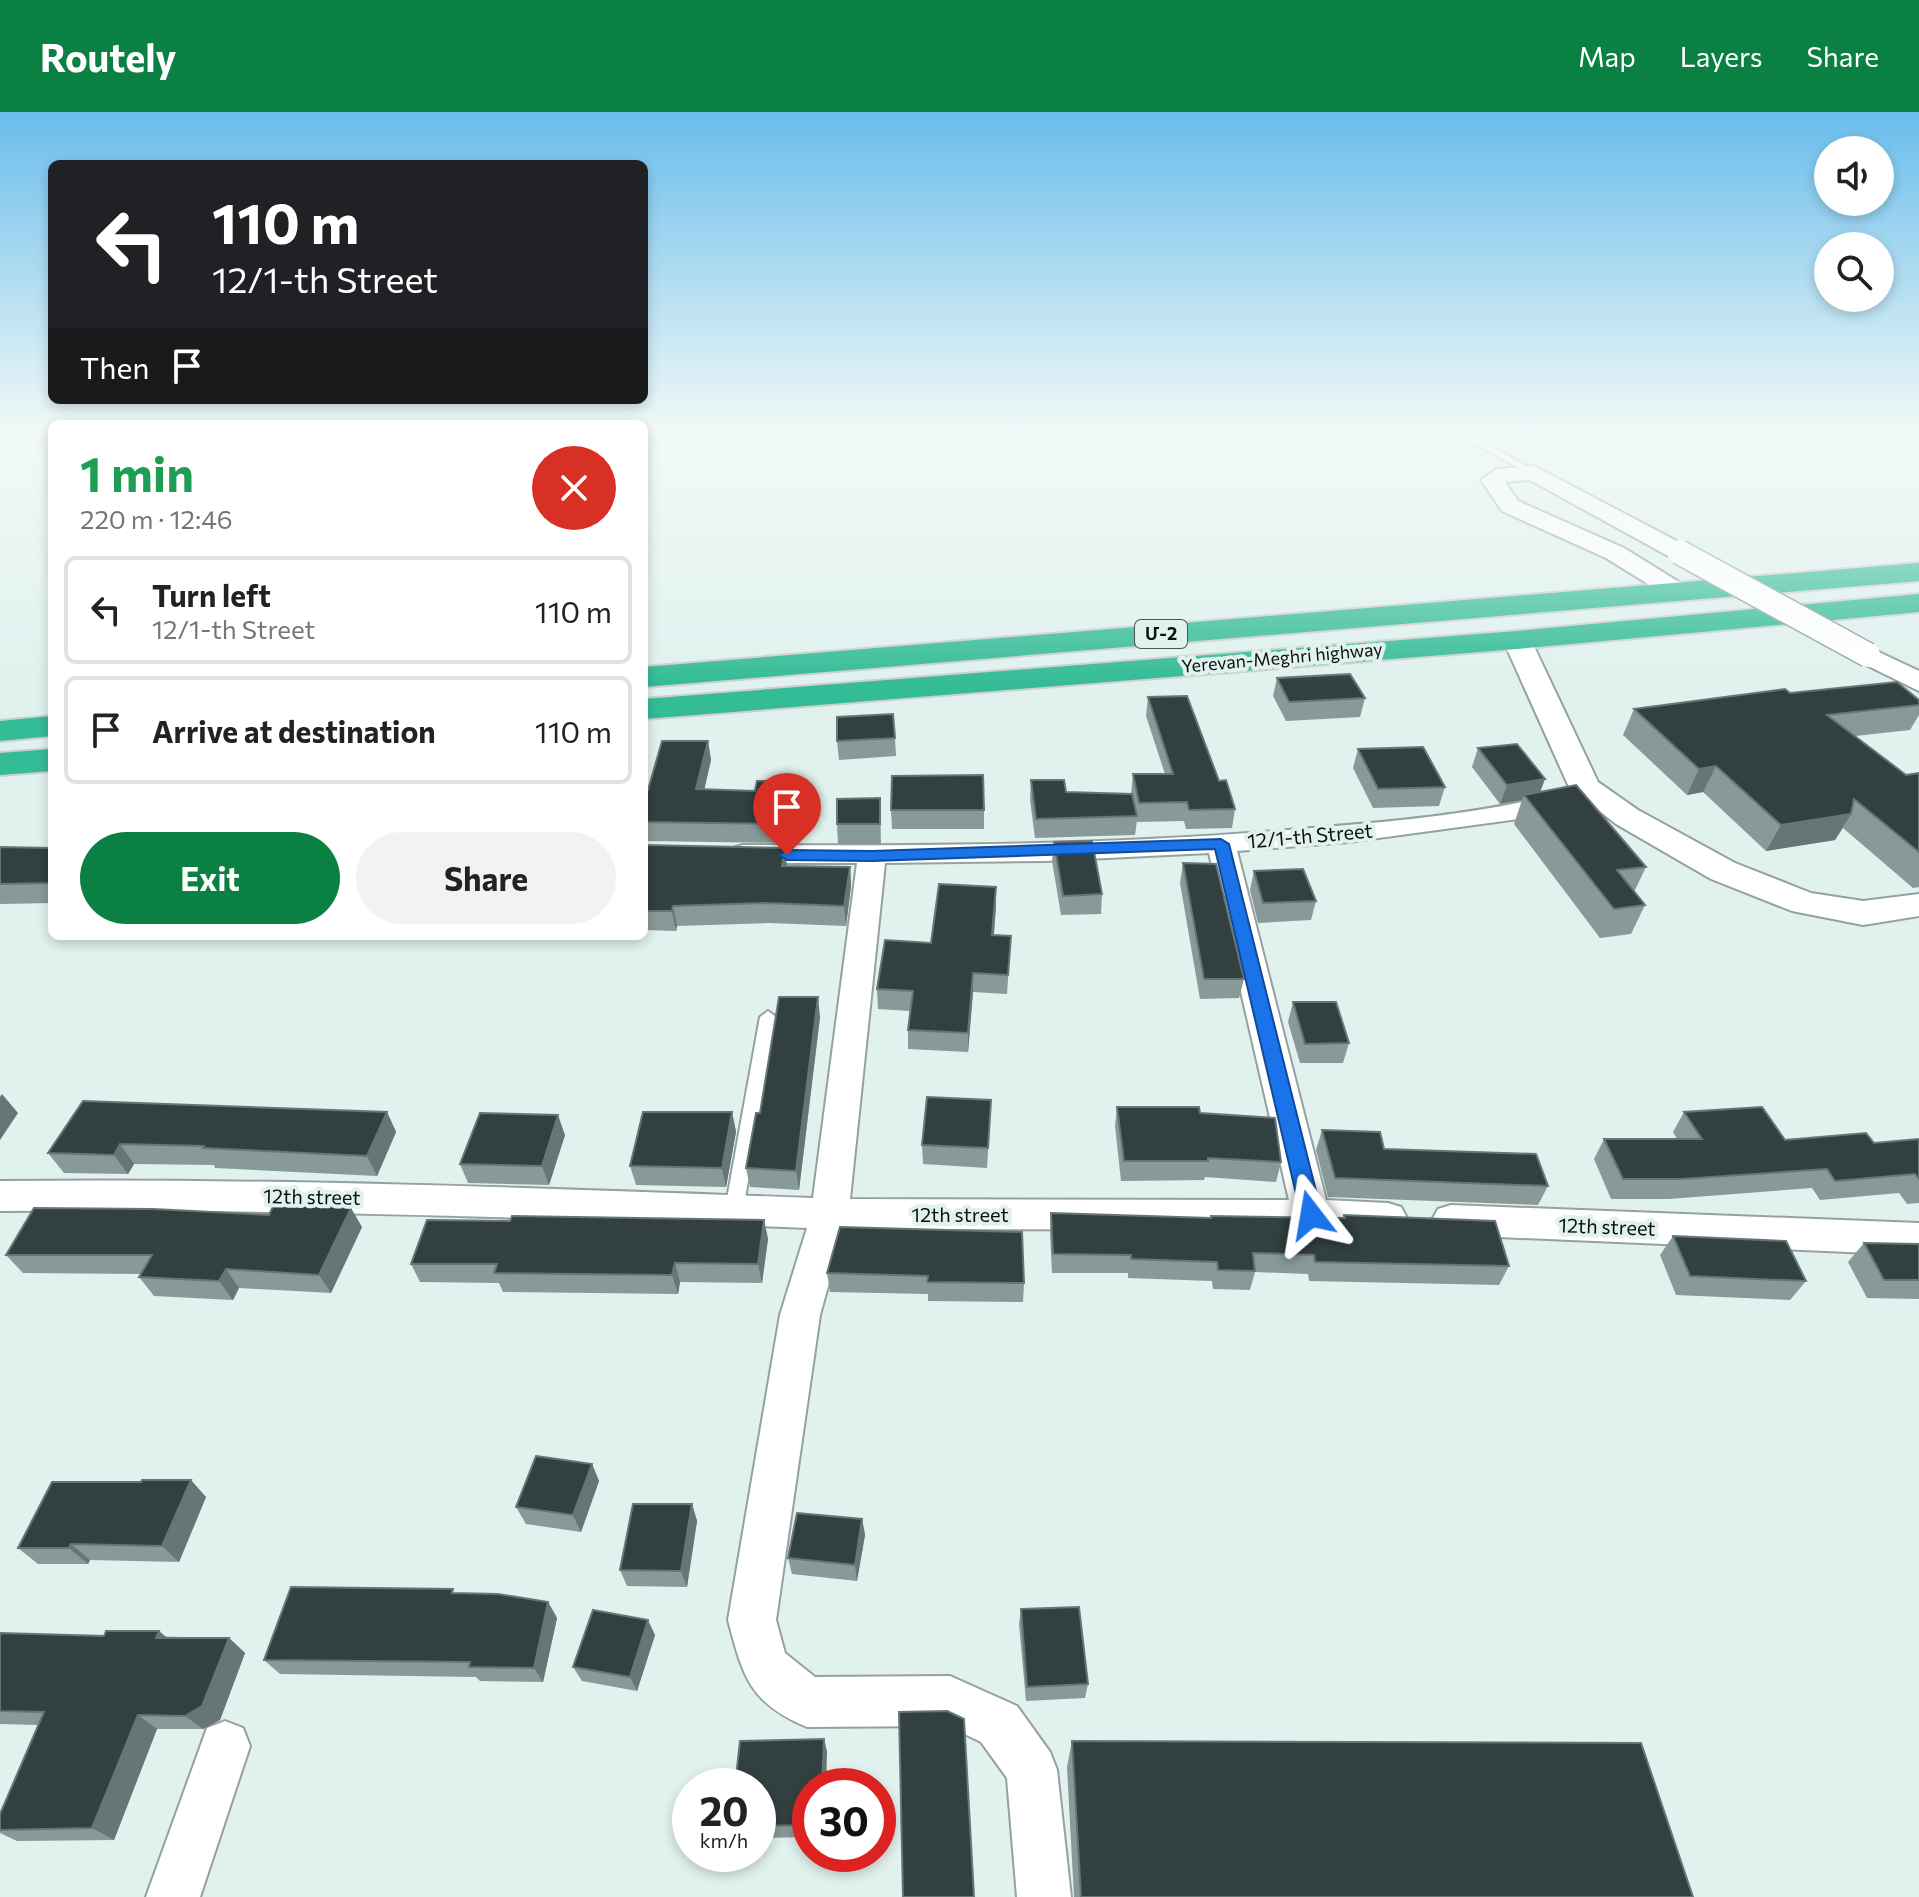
<!DOCTYPE html>
<meta charset="utf-8">
<style>
:root{--surface:#fff;--page:#f2f2f2;--text:#222;--muted:#767676;--line:#e0e0e0;--accent:#0b8043}
body{margin:0;font-family:Commissioner,"Noto Sans Armenian",sans-serif;background:var(--page);color:var(--text);height:100vh;display:flex;flex-direction:column;font-size:30px;white-space:nowrap}
*{box-sizing:border-box;margin:0}
p{font-size:26px;color:var(--muted)}
.icon{flex:none;width:44px;height:44px;fill:none;stroke:currentColor;stroke-width:2;stroke-linecap:round;stroke-linejoin:round}
.map{position:relative;flex:1;overflow:hidden}
.drawer{position:absolute;left:48px;top:308px;width:600px;height:520px;display:flex;flex-direction:column;background:var(--surface);border-radius:12px;box-shadow:0 4px 12px #0003}
.drawer>*{flex:none}
.hud{position:absolute;left:48px;top:48px;width:600px;height:244px;border-radius:12px;box-shadow:0 4px 12px #0003;background:#202124;color:#fff;overflow:hidden}
.buttons{position:absolute;left:1814px;top:24px;display:grid;gap:16px}
.buttons a{display:grid;place-items:center;width:80px;height:80px;border-radius:50%;background:var(--surface);box-shadow:0 4px 12px #0003;font-size:40px}
.speed{position:absolute;left:672px;top:1656px;display:flex;gap:16px;font-size:40px;font-weight:700;text-align:center}
.speed>*{display:grid;place-content:center;width:104px;height:104px;border-radius:50%;background:var(--surface);box-shadow:0 4px 12px #0003;line-height:1}
.speed small{font-size:20px;font-weight:400}
.speed .limit{border:12px solid #d22;background:#fff;color:#111}
.pin{position:absolute;display:grid;place-items:center;width:68px;height:68px;color:#fff;margin:-82px -34px;border-radius:50% 50% 50% 0;rotate:-45deg;box-shadow:0 0 8px #0007}
.pin .icon{rotate:45deg}
.me{position:absolute;width:88px;margin:-44px;rotate:346deg;stroke-linejoin:round;filter:drop-shadow(0 0 6px #0008)}
.turn{display:flex;align-items:center;gap:28px;height:168px;padding:0 32px;font-size:36px}
.turn .icon{width:104px;height:104px;stroke-width:2.5}
.turn b{display:block;font-size:56px;line-height:68px}
.then{display:flex;align-items:center;height:76px;padding:0 32px;background:#0003;gap:16px;font-size:30px}
.round{display:grid;place-items:center;flex:none;width:84px;height:84px;border-radius:42px;background:var(--page)}
.head{display:flex;align-items:center;justify-content:space-between;height:136px;padding:0 32px}
h1{font-size:48px;font-weight:700;line-height:60px;color:#1e9e55}
.action{display:flex;gap:16px;margin-top:auto;padding:16px 32px}
.action a{flex:1;height:92px;border-radius:48px;background:var(--accent);color:#fff;font-size:32px;font-weight:700;line-height:92px;text-align:center}
.action a+a{background:var(--page);color:var(--text)}
ul{padding:0;list-style:none}
li{display:flex;align-items:center;gap:24px;height:108px;margin:0 16px 12px;padding:0 16px;border:4px solid var(--line);border-radius:12px}
li div{flex:1}
li b{display:block;font-size:30px}
li em{font-style:normal}
header{display:flex;align-items:center;gap:48px;box-sizing:border-box;height:112px;padding:0 40px;background:var(--accent);color:#fff}
header strong{font-size:38px}
nav{display:flex;gap:44px;margin-inline-start:auto;font-size:28px}
.map>svg:first-child{display:block}
.lines{fill:none;stroke-linecap:round;stroke-linejoin:round}
.service-casing{stroke:#93a2a0;stroke-width:4}
.minor-casing{stroke:#93a2a0;stroke-width:4}
.tertiary-casing{stroke:#93a2a0;stroke-width:4}
.trunk-casing{stroke:#cecfcf;stroke-width:4}
.service{fill:#fff;fill-rule:evenodd}
.minor{fill:#fff;fill-rule:evenodd}
.tertiary{fill:#fff;fill-rule:evenodd}
.trunk{fill:#34bc97;fill-rule:evenodd}
.tertiary-bridge-casing{stroke:#93a2a0;stroke-width:27;stroke-linecap:butt}
.tertiary-bridge{stroke:#fff;stroke-width:24}
.wall{fill:#899898}
.shaded-wall{fill:#667575}
.building{fill:#324041;stroke:#667575;stroke-width:2}
.route{fill:#1a73e8;stroke:#114b97;stroke-width:2}
.labels{text-anchor:middle;stroke-width:8;stroke-linejoin:round;paint-order:stroke}
.shield{fill:#e0f1ee;stroke:#4c5453;stroke-width:2}
.shield-label{font-size:18px;font-weight:bold;fill:#0c1110}
.far-street-label{font-size:18px;fill:#0c1110;stroke:#e0f1ee}
.street-label{font-size:20px;fill:#0c1110;stroke:#e0f1ee}
</style>
<header>
<strong>Routely</strong>
<nav><a>Map</a><a>Layers</a><a>Share</a></nav>
</header>
<div class="map">
<svg width="1919" height="1785" viewBox="0 0 1919 1785">
<rect width="100%" height="100%" fill="#e0f1ee"/>
<g class="lines">
<g class="service-casing">
<path id="service" d="M 1457,321 L 1468,321 L 1539,361 L 1531,363 Z
M 768,899 L 776,905 L 743,1098 L 741,1103 L 734,1106 L 727,1103 L 725,1098 L 760,905 Z"/>
</g>
<g class="minor-casing">
<path id="minor" d="M 1557,682 L 1567,684 L 1570,690 L 1559,701 L 1549,703 L 1349,730 L 1237,739 L 1326,1088 L 1388,1091 L 1401,1095 L 1407,1106 L 1401,1117 L 1388,1121 L 1311,1118 L 844,1117 L 820,1203 L 776,1508 L 785,1541 L 815,1565 L 950,1564 L 1017,1594 L 1050,1640 L 1057,1658 L 1071,1785 L 1017,1785 L 1007,1666 L 981,1630 L 948,1614 L 807,1615 C 749,1591 743,1564 728,1508 L 780,1203 L 807,1116 C 538,1106 269,1096 0,1099 L 0,1069 C 271,1066 542,1076 813,1086 L 857,751 L 743,751 L 733,748 L 729,742 L 733,736 L 743,733 C 929,734 1114,733 1300,717 C 1386,710 1474,703 1557,682 ZM 1209,741 L 1289,1088 L 850,1087 L 885,751 L 1046,749 Z
M 1451,1093 L 1919,1111 L 1919,1143 L 1451,1123 L 1438,1119 L 1432,1108 L 1438,1097 Z
M 225,1609 L 243,1616 L 250,1634 L 200,1785 L 146,1785 L 207,1616 Z"/>
</g>
<g class="tertiary-casing">
<path id="tertiary" d="M 1534,354 L 1688,435 L 1691,440 L 1688,445 L 1670,445 L 1530,368 L 1505,370 L 1518,389 L 1624,436 L 1687,475 L 1691,480 L 1687,485 L 1669,485 L 1606,446 L 1502,399 L 1481,368 L 1497,357 Z
M 1517,520 L 1527,522 L 1531,528 L 1598,670 L 1638,698 L 1735,751 L 1811,781 L 1863,789 L 1919,782 L 1919,804 L 1863,813 L 1792,799 L 1711,767 L 1616,712 L 1569,675 L 1503,528 L 1507,522 Z
M 1868,535 L 1919,559 L 1919,579 L 1858,549 L 1854,543 L 1858,537 Z"/>
</g>
<g class="trunk-casing">
<path id="trunk" d="M 1919,451 L 1919,469 L 644,575 L 644,555 Z
M 1919,482 L 1919,500 L 1517,537 L 644,607 L 644,587 L 1517,519 Z
M 52,604 L 52,624 L 0,629 L 0,609 Z
M 52,637 L 52,659 L 0,663 L 0,641 Z"/>
</g>
<use href="#service" class="service"/>
<use href="#minor" class="minor"/>
<use href="#tertiary" class="tertiary"/>
<use href="#trunk" class="trunk"/>
<g class="tertiary-bridge-casing">
<path id="tertiary-bridge" d="M 1679,440 L 1868,543"/>
</g>
<use href="#tertiary-bridge" class="tertiary-bridge"/>
</g>
<path class="wall" d="M 1277,566 L 1365,586 L 1360,605 L 1286,609 L 1273,584 Z
M 1790,581 L 1919,588 L 1919,603 L 1910,618 L 1855,624 L 1906,663 L 1919,661 L 1919,775 L 1913,776 L 1843,716 L 1835,728 L 1766,739 L 1703,680 L 1687,683 L 1623,623 L 1634,597 Z
M 1148,585 L 1219,669 L 1235,697 L 1232,716 L 1186,717 L 1184,709 L 1137,710 L 1137,708 L 1135,723 L 1035,726 L 1030,688 L 1031,668 L 1066,680 L 1131,682 L 1133,662 L 1165,662 L 1146,604 Z
M 895,626 L 896,644 L 839,648 L 837,629 Z
M 708,629 L 711,648 L 704,678 L 755,679 L 795,669 L 797,688 L 791,731 L 644,729 L 644,678 L 648,678 Z
M 1478,636 L 1646,755 L 1634,780 L 1645,793 L 1631,822 L 1600,826 L 1514,712 L 1522,688 L 1500,692 L 1472,655 Z
M 1358,637 L 1445,675 L 1439,694 L 1373,696 L 1353,656 Z
M 880,686 L 881,732 L 838,732 L 837,712 Z
M 891,698 L 984,698 L 984,717 L 892,717 Z
M 1054,730 L 1102,782 L 1101,802 L 1061,803 L 1052,749 Z
M 644,733 L 787,754 L 850,755 L 851,774 L 846,814 L 769,811 L 677,814 L 676,819 L 644,818 Z
M 0,735 L 52,736 L 52,791 L 0,792 Z
M 1183,751 L 1244,867 L 1239,886 L 1200,887 L 1180,771 Z
M 1254,759 L 1316,789 L 1311,808 L 1258,811 L 1250,778 Z
M 996,794 L 994,823 L 1011,824 L 1007,882 L 973,880 L 968,940 L 908,937 L 908,918 L 910,899 L 878,897 L 877,877 L 931,831 Z
M 1293,890 L 1349,931 L 1343,951 L 1300,951 L 1288,910 Z
M 820,905 L 799,1078 L 750,1075 L 746,1056 L 760,1001 Z
M 1117,995 L 1200,1001 L 1281,1050 L 1276,1070 L 1205,1065 L 1204,1068 L 1121,1069 L 1115,1014 Z
M 387,1000 L 396,1020 L 377,1064 L 215,1056 L 214,1053 L 134,1052 L 128,1062 L 64,1061 L 48,1041 Z
M 732,1000 L 736,1020 L 726,1075 L 636,1073 L 630,1054 Z
M 1684,1000 L 1785,1028 L 1874,1031 L 1919,1027 L 1919,1091 L 1907,1092 L 1899,1081 L 1820,1088 L 1812,1076 L 1669,1087 L 1611,1087 L 1594,1047 L 1604,1027 L 1677,1027 L 1673,1020 Z
M 990,1008 L 987,1056 L 923,1052 L 922,1033 Z
M 1322,1018 L 1384,1037 L 1548,1074 L 1538,1093 L 1328,1085 L 1316,1038 Z
M 565,1023 L 549,1073 L 468,1071 L 460,1052 Z
M 1051,1101 L 1210,1106 L 1211,1104 L 1343,1106 L 1344,1103 L 1509,1154 L 1499,1173 L 1309,1169 L 1308,1162 L 1255,1160 L 1250,1178 L 1213,1177 L 1212,1169 L 1128,1166 L 1128,1161 L 1052,1161 L 1050,1120 Z
M 764,1108 L 768,1127 L 762,1171 L 680,1170 L 678,1182 L 503,1180 L 499,1171 L 420,1170 L 411,1152 Z
M 362,1115 L 331,1181 L 239,1176 L 233,1188 L 154,1184 L 139,1165 L 141,1162 L 23,1161 L 6,1143 Z
M 1022,1120 L 1024,1171 L 1023,1190 L 928,1189 L 928,1182 L 830,1180 L 827,1161 Z
M 1673,1124 L 1806,1169 L 1790,1188 L 1676,1183 L 1660,1143 Z
M 1864,1131 L 1919,1132 L 1919,1187 L 1867,1186 L 1848,1150 Z
M 592,1352 L 599,1369 L 581,1420 L 526,1412 L 516,1395 Z
M 206,1385 L 179,1450 L 90,1448 L 88,1452 L 38,1452 L 18,1436 Z
M 692,1392 L 697,1409 L 687,1475 L 627,1474 L 620,1458 Z
M 862,1407 L 865,1423 L 857,1469 L 792,1462 L 788,1446 Z
M 456,1481 L 548,1490 L 557,1506 L 543,1570 L 480,1569 L 476,1565 L 280,1562 L 264,1548 Z
M 1021,1497 L 1088,1572 L 1085,1586 L 1026,1589 L 1019,1512 Z
M 0,1521 L 229,1526 L 245,1541 L 220,1608 L 203,1617 L 157,1617 L 114,1728 L 17,1729 L 0,1721 L 0,1718 L 38,1613 L 0,1612 Z
M 655,1523 L 637,1579 L 582,1569 L 573,1555 Z
M 824,1627 L 827,1640 L 810,1674 L 810,1725 L 758,1726 L 758,1674 Z
M 1072,1629 L 1693,1785 L 1074,1785 L 1067,1655 Z"/>
<path class="shaded-wall" d="M 708,629 L 711,648 L 700,696 L 696,677 Z
M 1716,654 L 1703,680 L 1687,683 L 1699,657 Z
M 1545,667 L 1538,686 L 1524,683 L 1522,688 L 1500,692 L 1507,673 Z
M 795,669 L 797,688 L 791,731 L 789,712 Z
M 1851,702 L 1835,728 L 1766,739 L 1781,713 Z
M 785,736 L 787,755 L 782,754 Z
M 850,755 L 851,774 L 846,814 L 844,794 Z
M 996,775 L 996,794 L 992,842 L 992,823 Z
M 673,794 L 677,814 L 676,819 L 672,799 Z
M 973,861 L 973,880 L 968,940 L 968,921 Z
M 818,885 L 820,905 L 799,1078 L 796,1059 Z
M 2,982 L 18,1001 L 0,1028 L 0,985 Z
M 387,1000 L 396,1020 L 377,1064 L 367,1044 Z
M 732,1000 L 736,1020 L 726,1075 L 722,1056 Z
M 558,1003 L 565,1023 L 549,1073 L 542,1054 Z
M 120,1032 L 134,1052 L 128,1062 L 114,1043 Z
M 351,1096 L 362,1115 L 331,1181 L 319,1163 Z
M 764,1108 L 768,1127 L 762,1171 L 758,1152 Z
M 675,1151 L 680,1170 L 678,1182 L 672,1163 Z
M 226,1157 L 239,1176 L 233,1188 L 219,1169 Z
M 592,1352 L 599,1369 L 581,1420 L 573,1403 Z
M 191,1368 L 206,1385 L 179,1450 L 162,1434 Z
M 692,1392 L 697,1409 L 687,1475 L 681,1459 Z
M 862,1407 L 865,1423 L 857,1469 L 855,1453 Z
M 71,1432 L 90,1448 L 88,1452 L 69,1436 Z
M 548,1490 L 557,1506 L 543,1570 L 534,1556 Z
M 648,1508 L 655,1523 L 637,1579 L 630,1565 Z
M 159,1519 L 177,1534 L 156,1526 Z
M 229,1526 L 245,1541 L 220,1608 L 203,1617 L 185,1604 Z
M 138,1603 L 157,1617 L 114,1728 L 92,1716 Z
M 824,1627 L 827,1640 L 826,1674 L 822,1674 Z"/>
<path class="building" d="M 1350,562 L 1365,586 L 1289,590 L 1277,566 Z
M 1897,570 L 1919,588 L 1919,593 L 1827,603 L 1906,663 L 1919,661 L 1919,740 L 1854,687 L 1851,702 L 1781,713 L 1716,654 L 1699,657 L 1634,597 L 1785,577 L 1790,581 Z
M 1187,584 L 1219,669 L 1226,668 L 1235,697 L 1189,698 L 1187,690 L 1139,691 L 1133,662 L 1173,662 L 1148,585 Z
M 893,602 L 895,626 L 837,629 L 837,605 Z
M 662,629 L 708,629 L 696,677 L 755,679 L 757,669 L 795,669 L 789,712 L 644,710 L 644,678 L 648,678 Z
M 1517,632 L 1545,667 L 1507,673 L 1478,636 Z
M 1423,635 L 1445,675 L 1378,677 L 1358,637 Z
M 983,663 L 984,698 L 891,698 L 892,664 Z
M 1031,668 L 1064,668 L 1066,680 L 1132,682 L 1137,704 L 1036,707 Z
M 1576,673 L 1646,755 L 1617,758 L 1645,793 L 1614,797 L 1524,683 Z
M 880,686 L 880,712 L 837,712 L 837,687 Z
M 1092,729 L 1102,782 L 1063,784 L 1054,730 Z
M 644,733 L 785,736 L 782,754 L 850,755 L 844,794 L 766,791 L 673,794 L 672,799 L 644,799 Z
M 0,735 L 52,736 L 52,771 L 0,772 Z
M 1183,751 L 1216,752 L 1244,867 L 1204,867 Z
M 1303,757 L 1316,789 L 1263,791 L 1254,759 Z
M 939,772 L 996,775 L 992,823 L 1011,824 L 1008,863 L 973,861 L 968,921 L 908,918 L 913,879 L 877,877 L 885,828 L 931,831 Z
M 779,885 L 818,885 L 796,1059 L 746,1056 L 756,1001 L 760,1001 Z
M 1293,890 L 1336,890 L 1349,931 L 1305,932 Z
M 927,985 L 991,988 L 988,1036 L 922,1033 Z
M 83,989 L 387,1000 L 367,1044 L 203,1036 L 204,1034 L 120,1032 L 114,1043 L 48,1041 Z
M 1117,995 L 1199,995 L 1200,1001 L 1275,1006 L 1281,1050 L 1208,1046 L 1208,1049 L 1124,1049 Z
M 1762,995 L 1785,1028 L 1866,1021 L 1874,1031 L 1919,1027 L 1919,1067 L 1915,1062 L 1835,1069 L 1827,1057 L 1681,1067 L 1623,1067 L 1604,1027 L 1702,1027 L 1684,1000 Z
M 643,1000 L 732,1000 L 722,1056 L 630,1054 Z
M 480,1001 L 558,1003 L 542,1054 L 460,1052 Z
M 1322,1018 L 1380,1020 L 1384,1037 L 1536,1042 L 1548,1074 L 1335,1066 Z
M 274,1092 L 351,1096 L 319,1163 L 226,1157 L 219,1169 L 139,1165 L 152,1143 L 6,1143 L 34,1096 L 153,1097 L 269,1103 Z
M 1051,1101 L 1211,1106 L 1211,1104 L 1345,1106 L 1344,1103 L 1495,1109 L 1509,1154 L 1315,1150 L 1314,1143 L 1253,1141 L 1255,1159 L 1218,1158 L 1217,1150 L 1131,1147 L 1131,1143 L 1053,1142 Z
M 512,1104 L 764,1108 L 758,1152 L 675,1151 L 672,1163 L 494,1161 L 497,1152 L 411,1152 L 427,1108 L 510,1109 Z
M 840,1115 L 1022,1120 L 1024,1171 L 927,1170 L 928,1164 L 827,1161 Z
M 1673,1124 L 1786,1129 L 1806,1169 L 1690,1164 Z
M 1864,1131 L 1919,1132 L 1919,1168 L 1884,1168 Z
M 536,1344 L 592,1352 L 573,1403 L 516,1395 Z
M 142,1368 L 191,1368 L 162,1434 L 71,1432 L 69,1436 L 18,1436 L 52,1370 L 141,1370 Z
M 633,1392 L 692,1392 L 681,1459 L 620,1458 Z
M 797,1401 L 862,1407 L 855,1453 L 788,1446 Z
M 291,1475 L 453,1477 L 452,1481 L 498,1482 L 548,1490 L 534,1556 L 469,1555 L 470,1550 L 264,1548 Z
M 1079,1495 L 1088,1572 L 1027,1575 L 1021,1497 Z
M 593,1498 L 648,1508 L 630,1565 L 573,1555 Z
M 106,1519 L 159,1519 L 156,1526 L 229,1526 L 202,1594 L 185,1604 L 138,1603 L 92,1716 L 0,1718 L 0,1702 L 44,1600 L 0,1599 L 0,1521 L 104,1524 Z
M 947,1599 L 964,1607 L 974,1785 L 903,1785 L 899,1600 Z
M 824,1627 L 822,1674 L 810,1674 L 810,1713 L 758,1714 L 758,1674 L 735,1674 L 740,1629 Z
M 1072,1629 L 1641,1631 L 1693,1785 L 1081,1785 Z"/>
<linearGradient id="sky" x2="0" y2="1"><stop stop-color="#6abdeb"/><stop offset="0.56" stop-color="#f1f9f7"/><stop offset="1" stop-color="#f1f9f7" stop-opacity="0"/></linearGradient>
<rect width="1919" height="571" fill="url(#sky)"/>
<path class="route" d="M 1221,727 L 1229,732 L 1322,1103 L 1319,1109 L 1311,1111 L 1304,1109 L 1301,1103 L 1215,737 L 872,749 L 787,748 L 779,743 L 787,738 L 872,739 Z"/>
<g class="labels">
<rect class="shield" x="1135" y="508" width="52" height="28" rx="6"/>
<g class="shield-label">
<text x="1161" y="528">Մ-2</text>
</g>
<g class="far-street-label">
<text transform="translate(1282 546) rotate(-5)" y="6">Yerevan-Meghri highway</text>
</g>
<g class="street-label">
<text transform="translate(1310 724) rotate(-5)" y="7">12/1-th Street</text>
<text transform="translate(312 1085) rotate(1)" y="7">12th street</text>
<text x="960" y="1110">12th street</text>
<text transform="translate(1607 1115) rotate(2)" y="7">12th street</text>
</g>
</g>
</svg>
<div class="buttons">
<a><svg class="icon" aria-label="sound" viewBox="0 0 24 24"><path d="M4 9h4l5-4v14l-5-4H4zM17 9q2 3 0 6"/></svg></a>
<a><svg class="icon" aria-label="search" viewBox="0 0 24 24"><circle cx="10" cy="10" r="6"/><path d="M15 15l6 6"/></svg></a>
</div>
<div class="speed"><div>20<small>km/h</small></div><div class="limit">30</div></div>
<div class="pin" style="left:787px;top:743px;background:#d93025"><svg class="icon" aria-label="arrive" viewBox="0 0 24 24"><path d="M6 21V4h12l-3 4 3 4H6"/></svg></div>
<svg class="me" style="left:1311px;top:1103px" viewBox="-20 -20 40 40"><path d="M0-17L14 15 0 8-14 15z" fill="#1a73e8" stroke="#fff" stroke-width="4"/></svg>
<div class="hud">
<div class="turn"><svg class="icon" aria-label="left" viewBox="0 0 24 24"><path d="M17 20v-9H6M10 6l-5 5 5 5"/></svg><div><b>110 m</b>12/1-th Street</div></div>
<div class="then">Then<svg class="icon" aria-label="arrive" viewBox="0 0 24 24"><path d="M6 21V4h12l-3 4 3 4H6"/></svg></div>
</div>
<section class="drawer">
<div class="head"><div><h1>1 min</h1><p>220 m · 12:46</p></div><a class="round" style="background:#d93025;color:#fff"><svg class="icon" aria-label="close" viewBox="0 0 24 24"><path d="M6 6l12 12M18 6L6 18"/></svg></a></div>
<ul>
<li><svg class="icon" aria-label="left" viewBox="0 0 24 24"><path d="M17 20v-9H6M10 6l-5 5 5 5"/></svg><div><b>Turn left</b><p>12/1-th Street</p></div><em>110 m</em></li>
<li><svg class="icon" aria-label="arrive" viewBox="0 0 24 24"><path d="M6 21V4h12l-3 4 3 4H6"/></svg><div><b>Arrive at destination</b></div><em>110 m</em></li>
</ul>
<div class="action"><a>Exit</a><a>Share</a></div>
</section>
</div>
